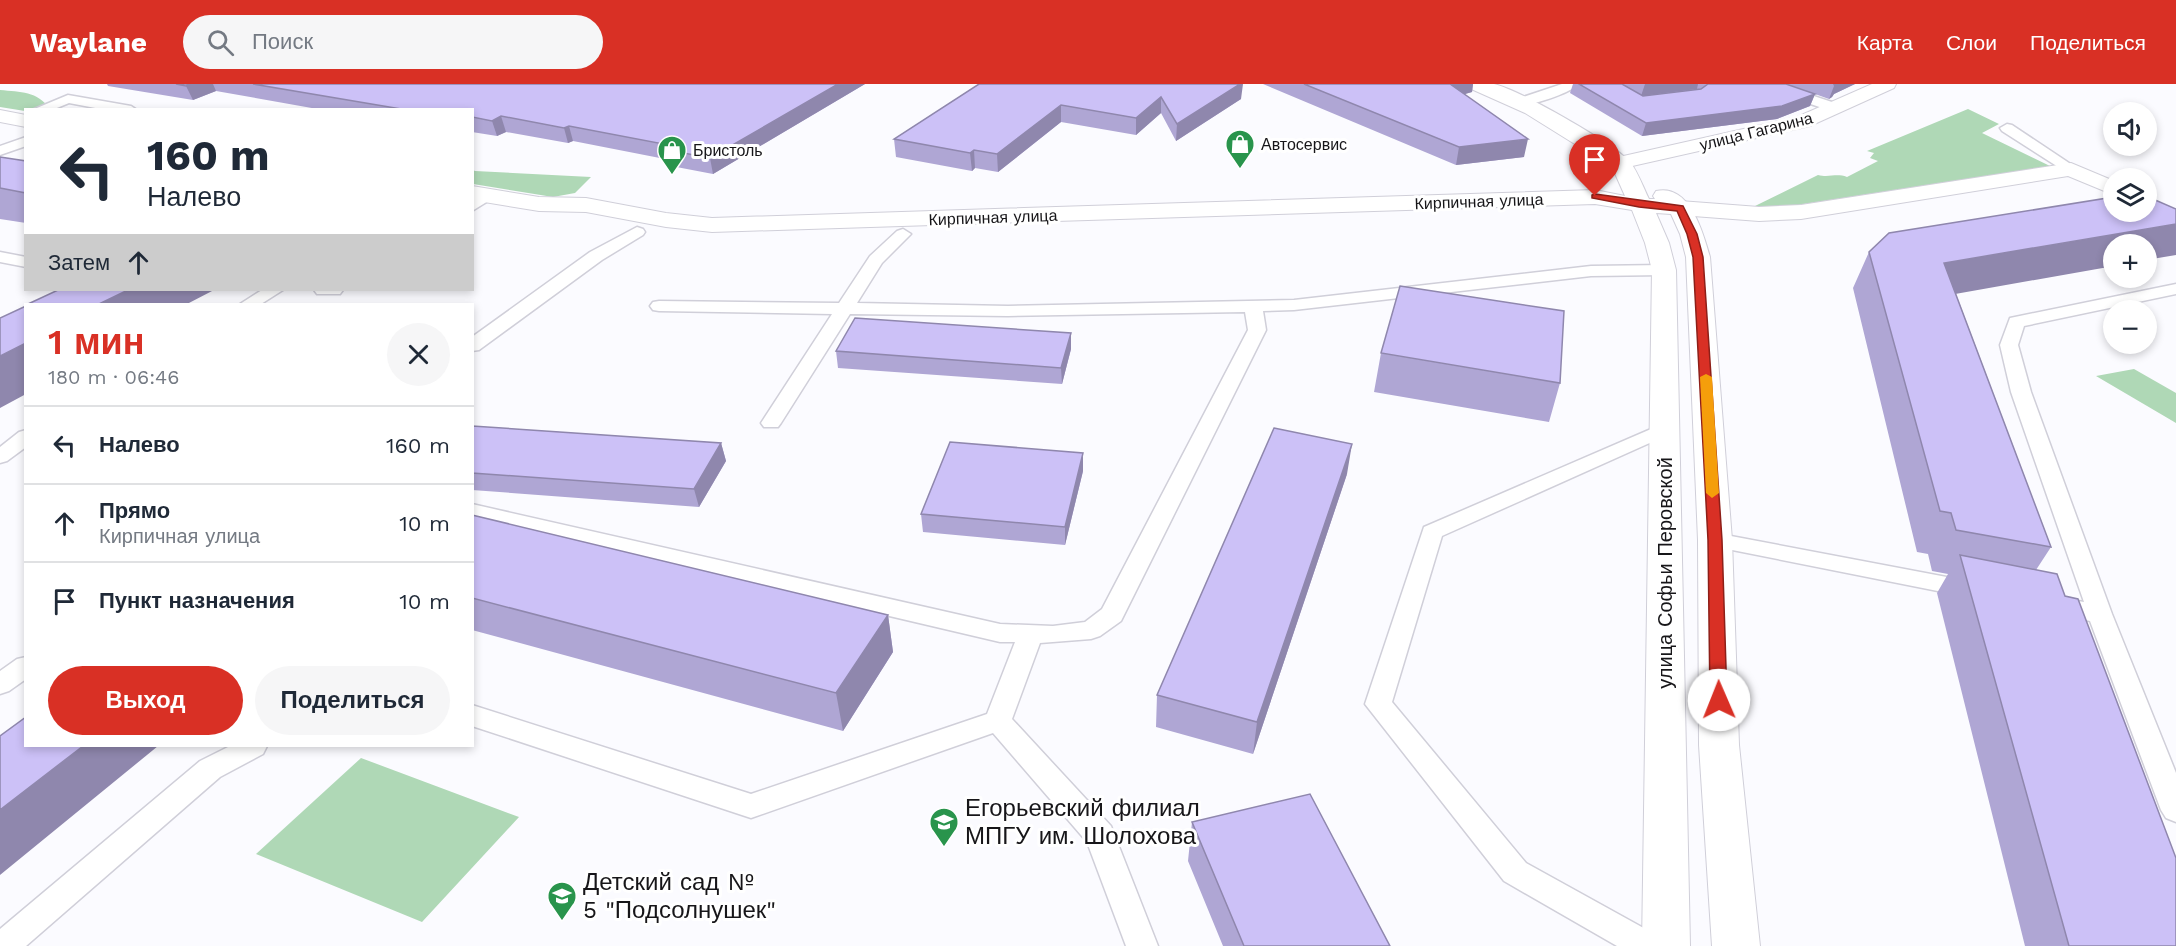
<!DOCTYPE html>
<html lang="ru">
<meta charset="utf-8">
<style>
:root{--surface:#fff;--page:#f6f6f7;--text:#1f2937;--muted:#747a83;--line:#e0e1e3;--accent:#d93025}
body{margin:0;font-family:"Work Sans",sans-serif;background:var(--page);color:var(--text);height:100vh;display:flex;flex-direction:column;font-size:22px;white-space:nowrap}
*{box-sizing:border-box;margin:0}
p{font-size:20px;color:var(--muted)}
.icon{flex:none;width:33px;height:33px;fill:none;stroke:currentColor;stroke-width:2;stroke-linecap:round;stroke-linejoin:round}
.map{position:relative;flex:1;overflow:hidden}
.side{position:absolute;left:24px;top:219px;width:450px;height:444px;display:flex;flex-direction:column;background:var(--surface);border-radius:0px;box-shadow:0 3px 9px #0003}
.side>*{flex:none}
.hud{position:absolute;left:24px;top:24px;width:450px;height:183px;border-radius:0px;box-shadow:0 3px 9px #0003;background:#fff;color:var(--text);overflow:hidden}
.controls{position:absolute;left:2103px;top:18px;display:grid;gap:12px}
.controls a{display:grid;place-items:center;width:54px;height:54px;border-radius:50%;background:var(--surface);box-shadow:0 3px 9px #0003;font-size:30px}
.pin{position:absolute;display:grid;place-items:center;width:51px;height:51px;color:#fff;margin:-62px -26px;border-radius:50% 50% 50% 0;rotate:-45deg;box-shadow:0 0 6px #0007}
.pin .icon{rotate:45deg}
.me{position:absolute;width:66px;margin:-33px;rotate:359deg;stroke-linejoin:round;filter:drop-shadow(0 0 4px #0008)}
.turn{display:flex;align-items:center;gap:21px;height:126px;padding:0 24px;font-size:27px}
.turn .icon{width:78px;height:78px;stroke-width:2.5}
.turn b{display:block;font-size:42px;line-height:51px}
.then{display:flex;align-items:center;height:57px;padding:0 24px;background:#0003;gap:12px;font-size:22px}
.round{display:grid;place-items:center;flex:none;width:63px;height:63px;border-radius:32px;background:var(--page)}
.overview{display:flex;align-items:center;justify-content:space-between;height:102px;padding:0 24px}
h1{font-size:36px;font-weight:600;line-height:45px;color:var(--accent)}
.primary-button{display:flex;gap:12px;margin-top:auto;padding:12px 24px}
.primary-button a{flex:1;height:69px;border-radius:36px;background:var(--accent);color:#fff;font-size:24px;font-weight:600;line-height:69px;text-align:center}
.primary-button a+a{background:var(--page);color:var(--text)}
ul{padding:0;list-style:none}
li{display:flex;align-items:center;gap:18px;height:78px;padding:0 24px;border-top:2px solid var(--line)}
li div{flex:1}
li b{display:block;font-size:22px}
li em{font-style:normal}
header{display:flex;align-items:center;gap:36px;box-sizing:border-box;height:84px;padding:0 30px;background:var(--accent);color:#fff}
header strong{font-size:28px}
nav{display:flex;gap:33px;margin-inline-start:auto;font-size:21px}
.search{width:420px;height:54px;background:var(--page);display:flex;align-items:center;gap:15px;box-sizing:border-box;padding:0 21px;border-radius:33px;color:var(--muted);font-size:22px}
.map>svg:first-child{display:block}
.green{fill:#afd8b6}
.lines{fill:none;stroke-linecap:round;stroke-linejoin:round}
.service-casing{stroke:#d0cfd9;stroke-width:3}
.minor-casing{stroke:#d0cfd9;stroke-width:2}
.tertiary-casing{stroke:#d0cfd9;stroke-width:2}
.service{fill:#fff;fill-rule:evenodd}
.minor{fill:#fff;fill-rule:evenodd}
.tertiary{fill:#fff;fill-rule:evenodd}
.wall{fill:#afa6d4}
.shaded-wall{fill:#8f87ad}
.building{fill:#ccc1f7;stroke:#8f87ad;stroke-width:1.5}
.route{fill:#d93025;stroke:#8d1f18;stroke-width:1.5}
.slow{fill:#f59e0b}
.labels{text-anchor:middle;stroke-width:6;stroke-linejoin:round;paint-order:stroke}
.far-street-label{font-size:16px;fill:#171619;stroke:#fff}
.far-poi-label{font-size:16px;fill:#171619;stroke:#fff;text-anchor:start}
.street-label{font-size:20px;fill:#171619;stroke:#fff}
.near-poi-label{font-size:24px;fill:#171619;stroke:#fff;text-anchor:start}
</style>
<header>
<strong>Waylane</strong>
<div class="search"><svg class="icon" aria-label="search" viewBox="0 0 24 24"><circle cx="10" cy="10" r="6"/><path d="M15 15l6 6"/></svg>Поиск</div>
<nav><a>Карта</a><a>Слои</a><a>Поделиться</a></nav>
</header>
<div class="map">
<svg width="2176" height="862" viewBox="0 0 2176 862">
<rect width="100%" height="100%" fill="#fbfbff"/>
<path class="green" d="M 0,6 C 21,8 37,7 50,25 L 25,27 L 0,23 Z
M 1968,25 L 1999,40 L 1982,49 L 2050,82 L 1791,122 L 1755,122 L 1818,91 C 1829,94 1836,89 1847,93 L 1878,77 L 1870,74 L 1874,69 L 1867,67 Z
M 473,86 L 475,87 L 591,93 L 575,109 L 553,113 L 473,100 Z
M 2134,285 L 2176,309 L 2176,339 L 2096,292 Z
M 361,674 L 519,733 L 422,838 L 256,770 Z"/>
<g class="lines">
<g class="service-casing">
<path id="service" d="M 1562,0 L 1579,0 C 1570,9 1530,23 1517,21 L 1515,18 L 1517,15 Z
M 1759,0 L 1777,0 L 1841,21 L 1843,24 L 1841,27 L 1831,27 L 1761,3 Z
M 68,11 L 131,22 L 137,26 L 106,26 L 69,19 L 52,26 L 32,26 Z
M 2007,40 L 2012,41 L 2078,85 L 2071,89 L 2066,88 L 2002,47 L 2000,44 Z
M 26,53 L 26,62 L 0,71 L 0,62 Z
M 488,106 L 496,111 L 493,114 L 472,127 L 472,115 Z
M 637,143 L 643,145 L 645,148 L 643,151 L 602,176 L 479,266 L 472,267 L 472,253 L 590,168 Z
M 903,145 L 911,150 L 882,179 L 857,219 L 1008,222 L 1294,216 L 1591,182 L 1664,181 L 1670,182 L 1672,186 L 1670,190 L 1664,191 L 1591,192 L 1294,226 L 1263,227 L 1266,246 L 1121,537 L 1100,552 L 1091,555 L 1040,559 L 1012,635 L 1111,742 L 1158,862 L 1126,862 L 1087,758 L 993,649 L 751,734 L 472,642 L 472,621 L 751,710 L 987,630 L 1015,558 L 1000,558 L 472,434 L 472,420 L 1000,540 L 1053,542 L 1085,538 L 1102,525 L 1248,246 L 1245,228 L 1008,232 L 850,230 L 781,339 L 778,343 L 764,343 L 761,339 L 832,230 L 659,227 L 653,226 L 650,222 L 653,218 L 659,217 L 839,219 L 870,172 L 897,147 Z
M 0,168 L 26,173 L 26,183 L 0,178 Z
M 2176,200 L 2176,210 L 2024,242 L 2018,261 L 2031,308 L 2112,530 L 2176,689 L 2176,738 L 2166,734 L 2161,726 L 2090,537 L 2044,527 L 2041,521 L 2044,515 L 2053,513 L 2084,518 L 2011,308 L 2000,261 L 2010,234 Z
M 262,206 L 283,206 L 261,220 L 240,220 Z
M 314,206 L 343,206 L 340,210 L 317,210 Z
M 1665,339 L 1672,341 L 1675,345 L 1672,349 L 1442,452 L 1392,618 L 1526,779 L 1658,852 L 1663,862 L 1617,862 L 1504,797 L 1365,620 L 1424,443 Z
M 26,346 L 26,363 L 7,377 L 0,379 L 0,363 L 19,348 Z
M 1715,449 L 1973,498 L 1982,500 L 1985,506 L 1982,512 L 1973,514 L 1707,461 L 1703,456 L 1707,451 Z
M 26,573 L 26,595 L 9,607 L 0,610 L 0,587 L 17,575 Z
M 230,662 L 267,662 L 263,670 L 220,693 L 26,862 L 0,862 L 0,845 L 200,677 Z"/>
</g>
<g class="minor-casing">
<path id="minor" d="M 1872,0 L 1896,0 L 1894,4 L 1810,42 L 1619,85 L 1612,83 L 1608,79 L 1612,75 L 1619,73 L 1797,33 Z
M 2071,79 L 2114,97 L 2114,111 L 2068,92 L 1801,135 L 1759,137 L 1680,131 L 1672,129 L 1669,124 L 1672,119 L 1680,117 L 1759,123 L 1801,121 Z"/>
</g>
<g class="tertiary-casing">
<path id="tertiary" d="M 1467,0 C 1475,0 1486,0 1494,0 C 1520,6 1613,59 1630,78 C 1638,88 1643,103 1649,115 L 1655,115 L 1653,112 L 1656,107 C 1690,99 1703,149 1710,173 L 1732,456 L 1739,661 L 1760,862 L 1712,862 L 1699,661 L 1698,456 L 1686,173 L 1680,150 L 1671,130 L 1656,129 L 1669,159 L 1676,186 L 1690,862 L 1642,862 L 1652,186 L 1645,159 L 1632,126 L 1595,120 L 712,148 L 666,143 L 586,128 L 539,127 L 472,116 L 472,102 L 539,113 L 586,114 L 666,129 L 712,134 L 1595,106 L 1625,112 L 1613,85 L 1594,72 L 1525,29 L 1469,4 Z
M 0,26 L 26,31 L 26,43 L 0,38 Z"/>
</g>
<use href="#service" class="service"/>
<use href="#minor" class="minor"/>
<use href="#tertiary" class="tertiary"/>
</g>
<path class="wall" d="M 107,0 L 865,0 L 713,90 L 666,81 L 665,75 L 573,57 L 568,59 L 506,48 L 497,52 L 472,48 L 472,26 L 323,26 L 216,7 L 193,16 L 108,2 Z
M 979,0 L 1241,15 L 1176,57 L 1161,29 L 1136,51 L 1061,38 L 998,88 L 975,84 L 972,87 L 896,73 L 894,55 Z
M 1263,0 L 1473,0 L 1472,8 L 1464,10 L 1524,73 L 1456,81 Z
M 1573,0 L 1855,0 L 1834,10 L 1832,13 L 1829,15 L 1815,10 L 1810,22 L 1777,35 L 1642,52 L 1570,9 Z
M 0,73 L 26,77 L 26,139 L 0,135 Z
M 1869,168 L 1956,210 L 2051,463 L 2036,486 L 2176,862 L 2025,862 L 1937,509 L 1948,490 L 1932,487 L 1928,470 L 1917,468 L 1853,204 Z
M 1071,265 L 1062,300 L 838,284 L 836,267 Z
M 1381,269 L 1560,299 L 1549,338 L 1374,308 Z
M 472,342 L 721,359 L 726,377 L 699,423 L 472,406 Z
M 1083,387 L 1065,461 L 923,448 L 921,430 Z
M 1347,390 L 1253,670 L 1156,643 L 1157,611 Z
M 472,431 L 888,531 L 893,568 L 843,647 L 472,546 Z
M 1192,738 L 1390,862 L 1223,862 L 1188,777 Z"/>
<path class="shaded-wall" d="M 190,0 L 213,0 L 216,7 L 193,16 L 186,2 Z
M 838,0 L 865,0 L 713,90 L 710,74 Z
M 1240,0 L 1243,0 L 1241,15 L 1176,57 L 1177,40 Z
M 1448,0 L 1473,0 L 1472,8 L 1445,16 Z
M 1645,0 L 1698,0 L 1697,5 L 1641,12 Z
M 1833,0 L 1855,0 L 1834,10 L 1832,13 L 1829,15 L 1834,2 Z
M 1815,10 L 1810,22 L 1777,35 L 1642,52 L 1646,39 Z
M 1161,13 L 1161,29 L 1136,51 L 1136,34 Z
M 1061,21 L 1061,38 L 998,88 L 997,70 Z
M 501,32 L 506,48 L 497,52 L 492,37 Z
M 569,42 L 573,57 L 568,59 L 564,44 Z
M 1528,55 L 1524,73 L 1456,81 L 1459,63 Z
M 974,66 L 975,84 L 972,87 L 970,69 Z
M 2176,140 L 2176,171 L 2146,176 L 2146,160 L 2114,160 L 2114,182 L 1927,215 L 1944,179 Z
M 128,206 L 214,206 L 187,220 L 99,220 Z
M 1071,249 L 1071,265 L 1062,300 L 1061,284 Z
M 26,259 L 26,310 L 0,324 L 0,272 Z
M 721,359 L 726,377 L 699,423 L 694,405 Z
M 1352,360 L 1347,390 L 1253,670 L 1257,638 Z
M 1083,369 L 1083,387 L 1065,461 L 1065,443 Z
M 888,531 L 893,568 L 843,647 L 836,609 Z
M 83,662 L 158,662 L 0,791 L 0,726 Z"/>
<path class="building" d="M 176,0 L 190,0 L 186,2 Z
M 253,0 L 838,0 L 710,74 L 662,65 L 669,61 L 569,42 L 564,44 L 501,32 L 492,37 L 472,33 L 472,26 L 424,25 L 407,26 Z
M 979,0 L 1240,0 L 1177,40 L 1161,13 L 1136,34 L 1061,21 L 997,70 L 974,66 L 970,69 L 894,55 Z
M 1304,0 L 1450,0 L 1528,55 L 1459,63 Z
M 1579,0 L 1622,0 L 1643,12 L 1701,5 L 1708,0 L 1786,0 L 1815,10 L 1782,22 L 1646,39 Z
M 0,73 L 26,77 L 26,109 L 0,104 Z
M 2146,112 L 2176,125 L 2176,140 L 1944,179 L 2051,463 L 1956,446 L 1951,429 L 1940,427 L 1869,168 L 1889,149 L 2114,113 L 2114,128 L 2146,128 Z
M 1400,202 L 1564,227 L 1560,299 L 1381,269 Z
M 58,206 L 128,206 L 99,220 L 28,220 Z
M 26,222 L 26,259 L 0,272 L 0,234 Z
M 855,234 L 1071,249 L 1061,284 L 836,267 Z
M 472,342 L 721,359 L 694,405 L 472,389 Z
M 1274,344 L 1352,360 L 1257,638 L 1157,611 Z
M 950,358 L 1083,369 L 1065,443 L 921,430 Z
M 472,431 L 888,531 L 836,609 L 472,514 Z
M 1960,471 L 2057,490 L 2065,512 L 2078,515 L 2176,774 L 2176,862 L 2069,862 Z
M 26,633 L 26,662 L 83,662 L 0,726 L 0,652 Z
M 1310,710 L 1390,862 L 1244,862 L 1192,738 Z"/>
<path class="route" d="M 1595,110 L 1683,122 L 1697,150 L 1703,173 L 1722,456 L 1727,616 L 1724,620 L 1713,620 L 1710,616 L 1708,456 L 1693,173 L 1687,150 L 1677,127 L 1639,123 L 1592,114 L 1592,111 Z"/>
<path class="slow" d="M 1706,290 L 1712,293 L 1719,409 L 1712,414 L 1706,409 L 1700,293 Z"/>
<defs>
<g id="shop-pin" transform="scale(1.5)"><path d="M0 17L-7.5 6A9.5 9.5 0 1 1 7.5 6Z" fill="#29944c" stroke="#fff"/><path d="M-5-2.5h2.3a2.7 3.5 0 0 1 5.4 0H5L5.5 6h-11ZM-1.5-2.5h3a1.5 2.3 0 0 0-3 0Z" fill="#fff"/></g>
<g id="university-pin" transform="scale(1.5)"><path d="M0 17L-7.5 6A9.5 9.5 0 1 1 7.5 6Z" fill="#29944c" stroke="#fff"/><path d="M0-5L7-2L0 1L-7-2ZM-4 1L0 2.5L4 1V4Q0 6-4 4Z" fill="#fff"/></g>
<g id="school-pin" transform="scale(1.5)"><path d="M0 17L-7.5 6A9.5 9.5 0 1 1 7.5 6Z" fill="#29944c" stroke="#fff"/><path d="M0-5L7-2L0 1L-7-2ZM-4 1L0 2.5L4 1V4Q0 6-4 4Z" fill="#fff"/></g>
</defs>
<g fill-rule="evenodd">
<use href="#shop-pin" x="1240" y="60"/>
<use href="#shop-pin" x="672" y="66"/>
<use href="#university-pin" x="944" y="738"/>
<use href="#school-pin" x="562" y="812"/>
</g>
<g class="labels">
<g class="far-street-label">
<text transform="translate(1756 47) rotate(-14)" y="6">улица Гагарина</text>
<text transform="translate(1479 117) rotate(-2)" y="6">Кирпичная улица</text>
<text transform="translate(993 133) rotate(-2)" y="6">Кирпичная улица</text>
</g>
<g class="far-poi-label">
<text x="1261" y="66">Автосервис</text>
<text x="693" y="72">Бристоль</text>
</g>
<g class="street-label">
<text transform="translate(1665 489) rotate(-90)" y="7">улица Софьи Перовской</text>
</g>
<g class="near-poi-label">
<text x="965" y="732">Егорьевский филиал<tspan x="965" dy="28">МПГУ им. Шолохова</tspan></text>
<text x="583" y="806">Детский сад №<tspan x="583" dy="28">5 "Подсолнушек"</tspan></text>
</g>
</g>
</svg>
<div class="controls">
<a><svg class="icon" aria-label="sound" viewBox="0 0 24 24"><path d="M4 9h4l5-4v14l-5-4H4zM17 9q2 3 0 6"/></svg></a>
<a><svg class="icon" aria-label="layers" viewBox="0 0 24 24"><path d="M12 4l9 5-9 5-9-5zM3 14l9 5 9-5"/></svg></a>
<a>+</a>
<a>−</a>
</div>
<div class="pin" style="left:1595px;top:112px;background:#d93025"><svg class="icon" aria-label="arrive" viewBox="0 0 24 24"><path d="M6 21V4h12l-3 4 3 4H6"/></svg></div>
<svg class="me" style="left:1719px;top:616px" viewBox="-20 -20 40 40"><circle r="19" fill="#fff"/><path d="M0-13L10 11 0 6-10 11z" fill="#d93025"/></svg>
<div class="hud">
<div class="turn"><svg class="icon" aria-label="left" viewBox="0 0 24 24"><path d="M17 20v-9H6M10 6l-5 5 5 5"/></svg><div><b>160 m</b>Налево</div></div>
<div class="then">Затем<svg class="icon" aria-label="ahead" viewBox="0 0 24 24"><path d="M12 20V5M6 11l6-6 6 6"/></svg></div>
</div>
<section class="side">
<div class="overview"><div><h1>1 мин</h1><p>180 m · 06:46</p></div><a class="round"><svg class="icon" aria-label="close" viewBox="0 0 24 24"><path d="M6 6l12 12M18 6L6 18"/></svg></a></div>
<ul>
<li><svg class="icon" aria-label="left" viewBox="0 0 24 24"><path d="M17 20v-9H6M10 6l-5 5 5 5"/></svg><div><b>Налево</b></div><em>160 m</em></li>
<li><svg class="icon" aria-label="ahead" viewBox="0 0 24 24"><path d="M12 20V5M6 11l6-6 6 6"/></svg><div><b>Прямо</b><p>Кирпичная улица</p></div><em>10 m</em></li>
<li><svg class="icon" aria-label="arrive" viewBox="0 0 24 24"><path d="M6 21V4h12l-3 4 3 4H6"/></svg><div><b>Пункт назначения</b></div><em>10 m</em></li>
</ul>
<div class="primary-button"><a>Выход</a><a>Поделиться</a></div>
</section>
</div>
